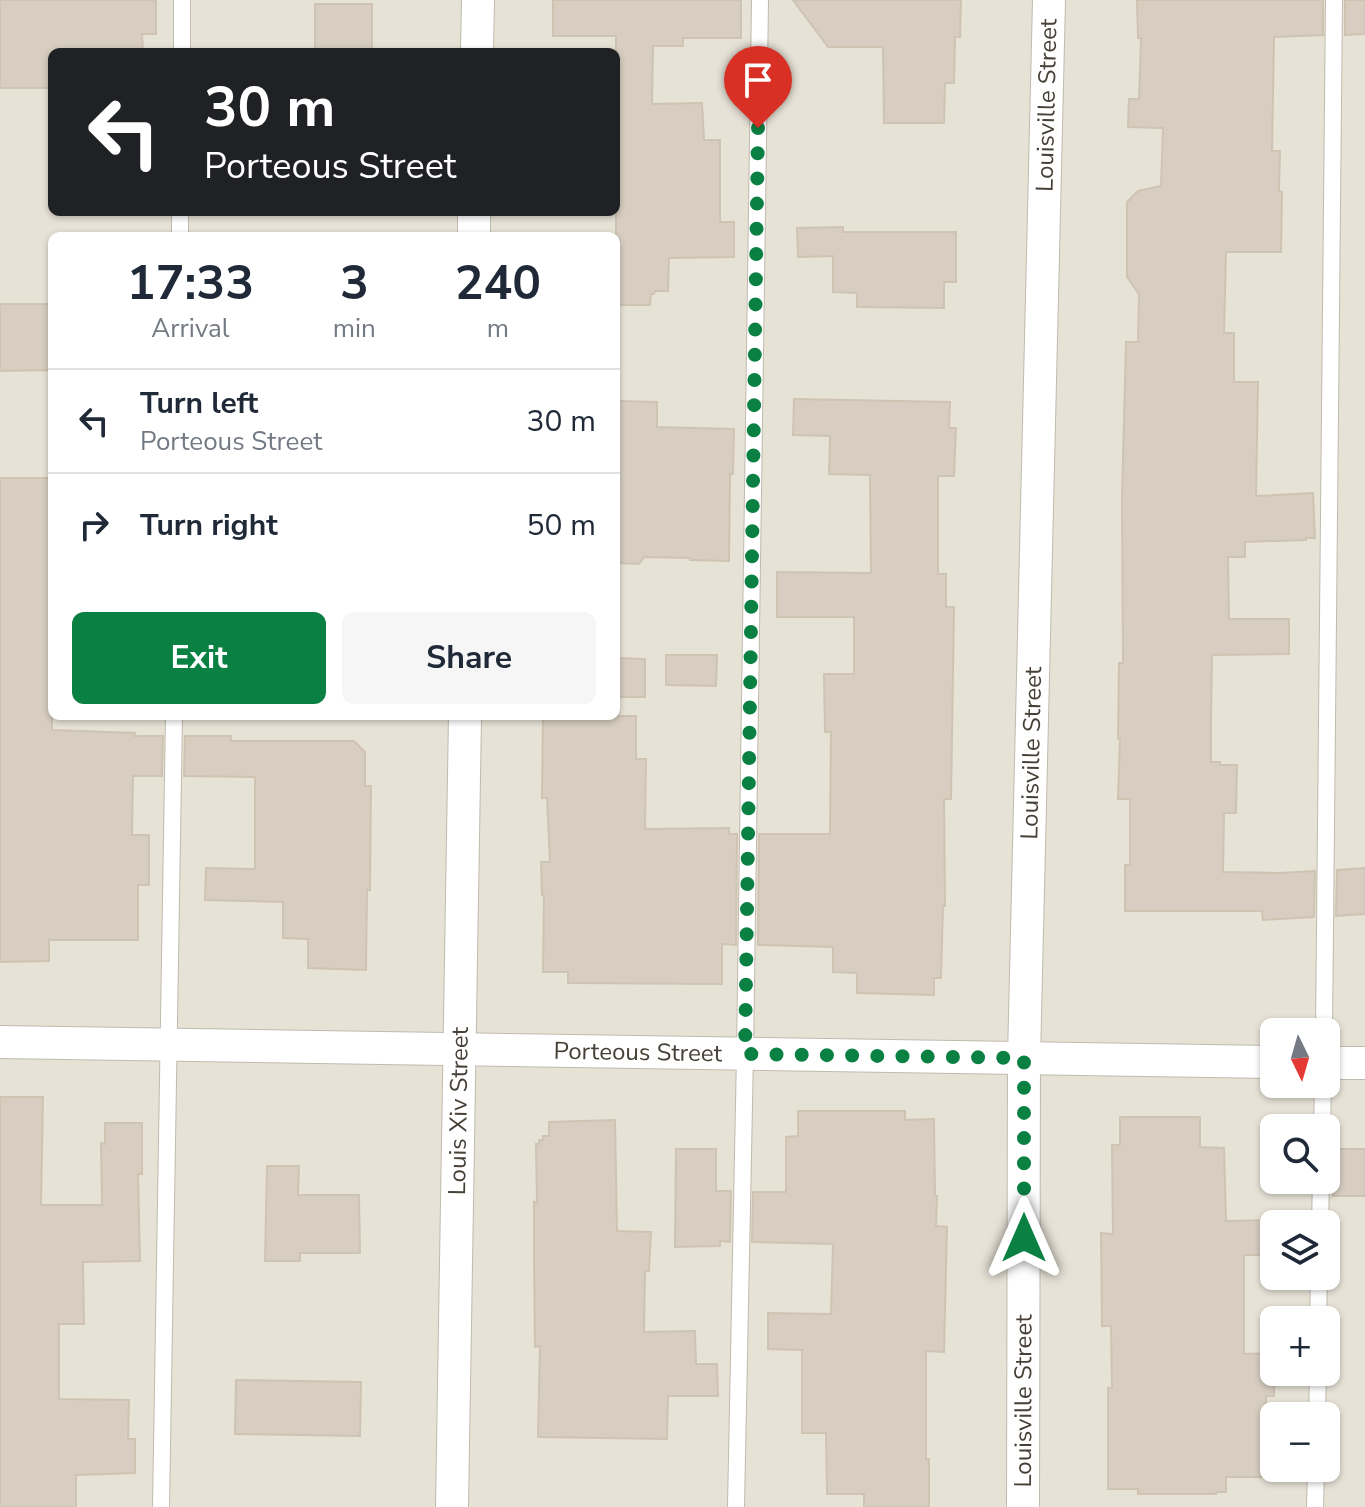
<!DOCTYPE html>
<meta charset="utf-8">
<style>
:root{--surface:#fff;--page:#f6f6f7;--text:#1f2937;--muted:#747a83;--line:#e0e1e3;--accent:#0b8043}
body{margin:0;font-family:"Nunito Sans",sans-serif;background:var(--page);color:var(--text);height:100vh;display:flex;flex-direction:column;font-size:30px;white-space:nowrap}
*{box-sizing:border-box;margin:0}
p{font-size:26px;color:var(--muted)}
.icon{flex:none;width:44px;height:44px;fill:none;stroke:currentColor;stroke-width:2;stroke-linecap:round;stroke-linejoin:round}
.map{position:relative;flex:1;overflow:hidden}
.drawer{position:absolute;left:48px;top:232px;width:572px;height:488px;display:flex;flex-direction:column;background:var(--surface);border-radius:12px;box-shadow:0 2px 6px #0004}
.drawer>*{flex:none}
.top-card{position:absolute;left:48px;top:48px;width:572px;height:168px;border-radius:12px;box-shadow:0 2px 6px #0004;background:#202124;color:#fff;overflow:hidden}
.needle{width:52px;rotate:175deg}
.controls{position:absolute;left:1260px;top:1018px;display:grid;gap:16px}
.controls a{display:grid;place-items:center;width:80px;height:80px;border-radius:12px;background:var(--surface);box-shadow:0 2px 6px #0004;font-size:40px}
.pin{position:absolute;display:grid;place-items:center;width:68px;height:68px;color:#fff;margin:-82px -34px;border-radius:50% 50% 50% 0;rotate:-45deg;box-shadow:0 0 8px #0007}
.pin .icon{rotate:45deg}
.me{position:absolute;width:88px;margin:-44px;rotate:0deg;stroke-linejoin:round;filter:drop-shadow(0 0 6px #0008)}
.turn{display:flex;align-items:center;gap:28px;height:168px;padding:0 24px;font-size:36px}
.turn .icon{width:104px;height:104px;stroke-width:2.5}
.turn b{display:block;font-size:56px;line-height:68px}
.eta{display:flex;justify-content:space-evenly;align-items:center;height:136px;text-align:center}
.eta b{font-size:48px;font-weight:700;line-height:56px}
.primary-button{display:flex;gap:16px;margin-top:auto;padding:16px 24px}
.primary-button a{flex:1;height:92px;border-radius:12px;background:var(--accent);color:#fff;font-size:32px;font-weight:700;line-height:92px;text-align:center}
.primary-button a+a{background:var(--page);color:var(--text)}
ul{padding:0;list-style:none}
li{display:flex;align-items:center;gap:24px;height:104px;padding:0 24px;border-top:2px solid var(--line)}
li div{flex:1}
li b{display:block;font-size:30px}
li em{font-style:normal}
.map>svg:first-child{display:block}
.residential{fill:#e7e2d6;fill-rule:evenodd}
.building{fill:#d7cec1;stroke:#cfc3b2;stroke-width:2}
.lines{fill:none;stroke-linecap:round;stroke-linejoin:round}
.lane-casing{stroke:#c1baae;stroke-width:18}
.street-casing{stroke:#c1baae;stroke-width:34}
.lane{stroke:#fff;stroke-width:16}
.street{stroke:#fff;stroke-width:32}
.route{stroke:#0b8043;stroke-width:14;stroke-dasharray:0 25.2}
.labels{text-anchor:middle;stroke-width:6;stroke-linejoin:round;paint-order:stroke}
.street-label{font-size:24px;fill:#464037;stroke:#fff}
</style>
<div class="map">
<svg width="1365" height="1507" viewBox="0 0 1365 1507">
<rect width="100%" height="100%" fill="#f3f0e8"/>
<path class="residential" d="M 0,0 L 1365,0 L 1365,1507 L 0,1507 ZM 52,52 L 616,52 L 616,212 L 52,212 ZM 52,236 L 616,236 L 616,716 L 52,716 ZM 1274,1032 L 1326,1032 L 1326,1084 L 1274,1084 ZM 1274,1128 L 1326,1128 L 1326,1180 L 1274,1180 ZM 1274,1224 L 1326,1224 L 1326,1276 L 1274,1276 ZM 1274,1320 L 1326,1320 L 1326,1372 L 1274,1372 ZM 1274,1416 L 1326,1416 L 1326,1468 L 1274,1468 Z"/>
<path class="building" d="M 0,0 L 156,0 L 156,34 L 142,34 L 143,52 L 52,52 L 52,88 L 0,88 Z
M 553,0 L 741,0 L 741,38 L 683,38 L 683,46 L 653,46 L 652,104 L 702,103 L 704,140 L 720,140 L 720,222 L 734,222 L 734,257 L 669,258 L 668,291 L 655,291 L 654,294 L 651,294 L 650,305 L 616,305 L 616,36 L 553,36 Z
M 793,0 L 961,0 L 960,37 L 955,37 L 954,83 L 945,83 L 944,123 L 884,123 L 883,47 L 828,47 Z
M 1137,0 L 1323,0 L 1323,35 L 1274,37 L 1272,151 L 1280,151 L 1279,191 L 1282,192 L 1281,252 L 1226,252 L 1224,333 L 1234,333 L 1234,382 L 1258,382 L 1256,496 L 1313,493 L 1315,538 L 1306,538 L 1306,540 L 1245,542 L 1245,557 L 1228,557 L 1229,619 L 1289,619 L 1289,654 L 1212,655 L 1211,719 L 1211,762 L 1220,762 L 1220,765 L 1237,765 L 1236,813 L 1224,813 L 1223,872 L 1279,873 L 1315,871 L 1314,917 L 1263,920 L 1262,911 L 1125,911 L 1125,865 L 1130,865 L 1130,799 L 1118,799 L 1120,739 L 1118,739 L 1119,663 L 1123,663 L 1122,498 L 1126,342 L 1138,342 L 1139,294 L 1127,277 L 1127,202 L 1138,191 L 1161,186 L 1163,128 L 1128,127 L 1129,99 L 1139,99 L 1141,38 L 1138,38 Z
M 1345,0 L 1365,0 L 1365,34 L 1345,35 Z
M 315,4 L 372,4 L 372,52 L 315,52 Z
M 843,227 L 843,232 L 956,232 L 956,282 L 944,282 L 944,308 L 857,307 L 857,293 L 833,292 L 833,256 L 798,257 L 797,228 Z
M 0,304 L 52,304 L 52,370 L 0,371 Z
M 794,399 L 950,402 L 949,428 L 956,428 L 954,476 L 938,476 L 938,574 L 946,574 L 946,607 L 954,607 L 951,799 L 944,799 L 945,906 L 943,906 L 941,978 L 934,978 L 934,995 L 857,993 L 857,973 L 833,972 L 833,947 L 758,945 L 759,834 L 830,834 L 831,732 L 825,732 L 824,674 L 854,674 L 854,617 L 777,617 L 777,572 L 871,573 L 870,475 L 829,474 L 830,436 L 793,435 Z
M 616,401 L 657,402 L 657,427 L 734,429 L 733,474 L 730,474 L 729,561 L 690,560 L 690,558 L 644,557 L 639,564 L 616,563 Z
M 0,478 L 52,478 L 52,730 L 135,733 L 134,736 L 163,736 L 162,776 L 133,776 L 132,835 L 149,835 L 149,885 L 138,885 L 138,940 L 49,940 L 49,961 L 0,962 Z
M 666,655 L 717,655 L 716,686 L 666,685 Z
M 616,658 L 645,659 L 645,697 L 616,697 Z
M 543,716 L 636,716 L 636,759 L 646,759 L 645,829 L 729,828 L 729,834 L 737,834 L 736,945 L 722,944 L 722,984 L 568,983 L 568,972 L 543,972 L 544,895 L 542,895 L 541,862 L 550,862 L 547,798 L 542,798 Z
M 185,736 L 231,736 L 231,741 L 354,741 L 365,752 L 365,786 L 371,786 L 370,890 L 367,890 L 366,970 L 308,968 L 308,939 L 283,938 L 283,902 L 205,900 L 206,868 L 255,869 L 255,777 L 184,776 Z
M 1365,868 L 1365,914 L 1336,916 L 1337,870 Z
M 0,1097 L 43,1097 L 41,1205 L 102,1205 L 101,1143 L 105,1144 L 105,1123 L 142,1123 L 142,1174 L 138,1174 L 140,1261 L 83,1262 L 84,1324 L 59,1324 L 59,1399 L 129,1400 L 128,1439 L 135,1439 L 135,1473 L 76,1475 L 76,1507 L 0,1507 Z
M 798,1111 L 905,1111 L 905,1120 L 934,1119 L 935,1196 L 937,1196 L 936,1226 L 947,1227 L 944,1352 L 926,1351 L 926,1459 L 929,1459 L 929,1507 L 864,1507 L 864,1494 L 827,1494 L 826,1433 L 802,1433 L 802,1350 L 768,1349 L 768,1313 L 831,1314 L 833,1244 L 752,1242 L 753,1192 L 786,1192 L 786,1137 L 798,1136 Z
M 1120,1117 L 1200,1117 L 1200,1147 L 1224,1148 L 1226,1221 L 1274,1220 L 1274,1255 L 1244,1255 L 1244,1354 L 1274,1353 L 1274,1396 L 1266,1396 L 1266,1477 L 1226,1477 L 1226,1492 L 1216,1492 L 1216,1494 L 1138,1494 L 1138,1489 L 1108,1489 L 1108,1388 L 1112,1388 L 1111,1326 L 1102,1326 L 1101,1233 L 1113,1234 L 1112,1145 L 1120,1145 Z
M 615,1120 L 617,1231 L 651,1232 L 649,1271 L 645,1271 L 644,1332 L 695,1331 L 696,1364 L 717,1364 L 718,1396 L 668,1396 L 667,1439 L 538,1437 L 540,1346 L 535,1347 L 534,1256 L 534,1202 L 537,1203 L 536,1144 L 539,1144 L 539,1140 L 543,1140 L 543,1136 L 549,1136 L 549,1122 Z
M 676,1149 L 716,1149 L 716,1191 L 731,1191 L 730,1242 L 720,1241 L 720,1246 L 675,1247 Z
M 1333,1149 L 1365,1149 L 1365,1196 L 1333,1196 Z
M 267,1166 L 299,1166 L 298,1195 L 359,1195 L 360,1253 L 300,1253 L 300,1261 L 265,1261 Z
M 236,1380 L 361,1382 L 360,1436 L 235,1434 Z"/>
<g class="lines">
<g class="lane-casing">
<path id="lane" d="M 182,52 L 182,0
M 180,236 L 180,212
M 1324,1032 L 1334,0
M 1322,1128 L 1323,1084
M 1320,1224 L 1321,1180
M 1318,1320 L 1319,1276
M 1317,1416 L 1318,1372
M 161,1507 L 174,716
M 736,1507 L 745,1054 L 760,0
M 1315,1507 L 1316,1468"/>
</g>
<g class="street-casing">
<g id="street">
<path d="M 477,52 L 478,0"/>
<path d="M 474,236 L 474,212"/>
<path id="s1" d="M 0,1042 L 1274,1062"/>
<path d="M 1326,1063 L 1365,1063"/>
<path id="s2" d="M 452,1507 L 465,716"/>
<path id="s3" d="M 1023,1507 L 1024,1058 L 1049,0"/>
</g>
</g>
<use href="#lane" class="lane"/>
<use href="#street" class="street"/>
</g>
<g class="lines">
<path class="route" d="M 758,128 L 745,1054 L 1024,1058 L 1024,1238"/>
</g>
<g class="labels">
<g class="street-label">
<text dy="8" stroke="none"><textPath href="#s3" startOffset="1402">Louisville Street</textPath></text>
<text dy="8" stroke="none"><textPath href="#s3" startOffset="754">Louisville Street</textPath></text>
<text dy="8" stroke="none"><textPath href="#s1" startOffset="638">Porteous Street</textPath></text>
<text dy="8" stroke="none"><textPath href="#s2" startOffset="396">Louis Xiv Street</textPath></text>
<text dy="8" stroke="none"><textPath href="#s3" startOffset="106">Louisville Street</textPath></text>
</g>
</g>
</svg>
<div class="controls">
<a><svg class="needle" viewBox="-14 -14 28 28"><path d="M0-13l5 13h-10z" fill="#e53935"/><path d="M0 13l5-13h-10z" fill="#747a83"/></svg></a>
<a><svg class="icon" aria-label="search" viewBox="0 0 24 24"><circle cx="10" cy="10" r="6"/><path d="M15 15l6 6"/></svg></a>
<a><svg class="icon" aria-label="layers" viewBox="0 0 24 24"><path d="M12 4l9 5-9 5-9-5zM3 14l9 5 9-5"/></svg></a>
<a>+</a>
<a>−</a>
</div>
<div class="pin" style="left:758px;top:128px;background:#d93025"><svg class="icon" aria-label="arrive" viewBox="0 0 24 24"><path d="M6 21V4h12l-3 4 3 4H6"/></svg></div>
<svg class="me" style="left:1024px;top:1238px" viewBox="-20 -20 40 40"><path d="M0-17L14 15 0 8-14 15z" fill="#0b8043" stroke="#fff" stroke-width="4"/></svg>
<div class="top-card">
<div class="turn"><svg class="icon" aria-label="left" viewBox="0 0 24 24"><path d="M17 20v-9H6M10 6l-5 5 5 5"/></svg><div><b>30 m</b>Porteous Street</div></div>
</div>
<section class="drawer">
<div class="eta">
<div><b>17:33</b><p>Arrival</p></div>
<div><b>3</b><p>min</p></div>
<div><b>240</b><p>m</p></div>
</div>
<ul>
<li><svg class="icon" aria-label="left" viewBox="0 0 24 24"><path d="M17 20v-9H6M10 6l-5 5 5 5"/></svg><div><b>Turn left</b><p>Porteous Street</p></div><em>30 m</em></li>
<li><svg class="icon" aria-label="right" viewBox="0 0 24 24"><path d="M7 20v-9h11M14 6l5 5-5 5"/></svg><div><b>Turn right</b></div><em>50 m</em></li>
</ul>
<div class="primary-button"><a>Exit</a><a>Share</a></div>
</section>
</div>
